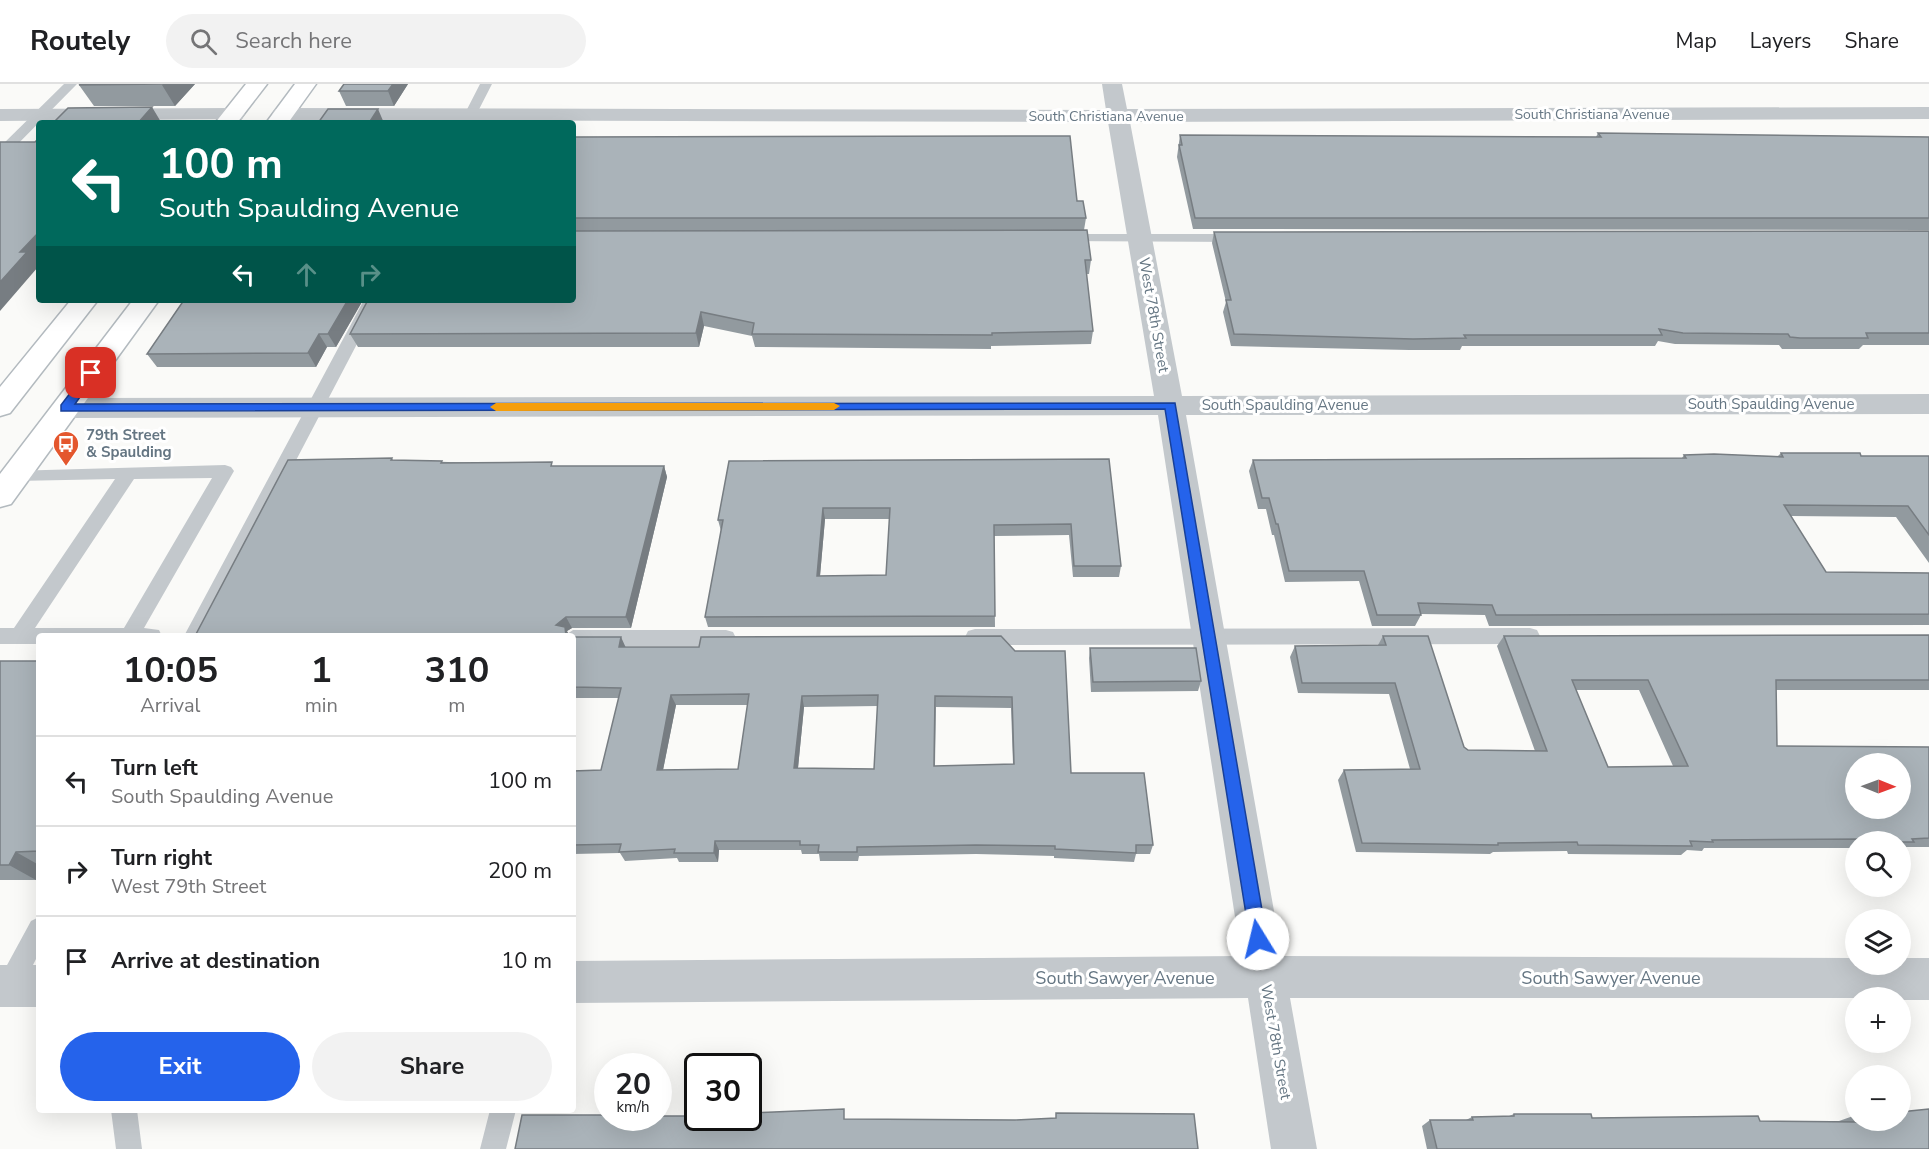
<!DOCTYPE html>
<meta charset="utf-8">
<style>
:root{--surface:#fff;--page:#f2f2f2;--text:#202124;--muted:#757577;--line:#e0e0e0;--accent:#2563eb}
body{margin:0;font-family:"Nunito Sans",sans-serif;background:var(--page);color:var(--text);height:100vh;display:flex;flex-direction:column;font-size:22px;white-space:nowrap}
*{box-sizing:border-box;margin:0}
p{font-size:20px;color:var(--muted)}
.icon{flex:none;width:33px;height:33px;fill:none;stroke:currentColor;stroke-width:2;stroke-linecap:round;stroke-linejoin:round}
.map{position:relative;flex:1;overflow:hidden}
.panel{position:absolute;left:36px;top:549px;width:540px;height:480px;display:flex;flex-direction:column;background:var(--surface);border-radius:6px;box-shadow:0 6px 24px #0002}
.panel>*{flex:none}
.guide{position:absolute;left:36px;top:36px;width:540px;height:183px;border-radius:6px;box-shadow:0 6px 24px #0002;background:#00695c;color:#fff;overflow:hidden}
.needle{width:39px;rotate:91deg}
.controls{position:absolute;left:1845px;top:669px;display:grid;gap:12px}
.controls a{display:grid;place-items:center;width:66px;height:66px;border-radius:50%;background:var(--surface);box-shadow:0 6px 24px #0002;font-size:30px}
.speed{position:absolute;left:594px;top:969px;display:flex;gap:12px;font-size:30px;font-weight:700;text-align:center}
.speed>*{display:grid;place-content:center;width:78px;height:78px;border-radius:50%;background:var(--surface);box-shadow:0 6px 24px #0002;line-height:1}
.speed small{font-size:15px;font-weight:400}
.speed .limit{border:3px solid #111;border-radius:9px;background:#fff;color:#111}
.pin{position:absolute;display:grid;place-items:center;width:51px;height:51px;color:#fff;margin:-26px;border-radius:12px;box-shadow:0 3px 9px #0006}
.me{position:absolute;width:66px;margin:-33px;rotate:351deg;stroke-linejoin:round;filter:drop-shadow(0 0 4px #0008)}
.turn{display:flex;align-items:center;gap:21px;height:126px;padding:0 24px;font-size:27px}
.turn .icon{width:78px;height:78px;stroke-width:2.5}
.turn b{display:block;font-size:42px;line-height:51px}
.lanes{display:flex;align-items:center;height:57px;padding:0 24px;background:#0003;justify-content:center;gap:30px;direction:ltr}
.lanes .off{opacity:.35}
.eta{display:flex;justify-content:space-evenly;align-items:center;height:102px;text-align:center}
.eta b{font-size:36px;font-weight:700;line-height:42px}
.primary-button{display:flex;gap:12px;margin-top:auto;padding:12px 24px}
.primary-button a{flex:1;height:69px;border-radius:36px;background:var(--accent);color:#fff;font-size:24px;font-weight:700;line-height:69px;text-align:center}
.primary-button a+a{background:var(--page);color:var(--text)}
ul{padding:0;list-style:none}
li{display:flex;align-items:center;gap:18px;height:90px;padding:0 24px;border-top:2px solid var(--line)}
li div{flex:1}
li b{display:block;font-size:22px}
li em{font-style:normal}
header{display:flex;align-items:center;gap:36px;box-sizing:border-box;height:84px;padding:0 30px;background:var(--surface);border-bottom:2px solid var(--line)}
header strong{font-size:28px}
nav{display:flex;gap:33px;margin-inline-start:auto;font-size:21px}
.search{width:420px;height:54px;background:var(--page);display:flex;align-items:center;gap:15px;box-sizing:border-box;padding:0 21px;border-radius:33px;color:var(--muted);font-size:22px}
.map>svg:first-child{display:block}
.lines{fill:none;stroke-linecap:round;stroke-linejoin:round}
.secondary-casing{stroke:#b3babf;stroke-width:3}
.service{fill:#c3c8cc;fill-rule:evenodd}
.minor{fill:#c3c8cc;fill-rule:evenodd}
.secondary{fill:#fff;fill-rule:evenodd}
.wall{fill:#929a9f;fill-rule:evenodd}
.shaded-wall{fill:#777d82}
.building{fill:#aab3b9;stroke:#777d82;stroke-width:1.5;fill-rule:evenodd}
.route{fill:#2563eb;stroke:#184099;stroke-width:1.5}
.slow{fill:#f59e0b}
.labels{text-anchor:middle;stroke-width:6;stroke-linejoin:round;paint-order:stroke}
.far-street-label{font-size:14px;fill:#657683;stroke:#fff}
.street-label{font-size:15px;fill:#657683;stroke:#fff}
.poi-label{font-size:15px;font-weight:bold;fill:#657683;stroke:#fff;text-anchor:start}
.near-street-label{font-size:18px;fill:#657683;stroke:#fff}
</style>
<header>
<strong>Routely</strong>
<div class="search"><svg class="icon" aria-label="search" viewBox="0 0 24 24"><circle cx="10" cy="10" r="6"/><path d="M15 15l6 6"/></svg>Search here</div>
<nav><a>Map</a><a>Layers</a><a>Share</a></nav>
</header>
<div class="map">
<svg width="1929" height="1065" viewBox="0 0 1929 1065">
<rect width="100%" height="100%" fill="#fafaf8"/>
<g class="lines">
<g class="secondary-casing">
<path id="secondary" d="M 246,0 L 267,0 L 237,39 L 215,39 Z
M 295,0 L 316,0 L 288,39 L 266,39 Z
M 71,216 L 98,216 L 10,329 L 0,332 L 0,303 Z
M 133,216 L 159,216 L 11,420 L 0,423 L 0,390 Z"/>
</g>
<path class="service" d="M 64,0 L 77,0 L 5,73 L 0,74 L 0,63 Z
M 480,0 L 492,0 L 472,39 L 460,39 Z
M 1062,150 L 1239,150 L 1246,154 L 1239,158 L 1057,157 L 1057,151 Z
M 364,216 L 380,216 L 204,552 L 184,552 Z
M 225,381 L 231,383 L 234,387 L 144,544 L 159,546 L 162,552 L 39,552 L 39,560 L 0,560 L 0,544 L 14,544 L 115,395 L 16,397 L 10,395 L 7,391 L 10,387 ZM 212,394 L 124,544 L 35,544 L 134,395 Z
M 1530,544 L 1537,546 L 1540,552 L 1537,558 L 1530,560 L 975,561 L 968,559 L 965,553 L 968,547 L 975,545 Z
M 573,546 L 726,546 L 733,548 L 736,554 L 733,560 L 726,562 L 573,562 L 573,552 L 564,552 Z
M 39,833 L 39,869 L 18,911 L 9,914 L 0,911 L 0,894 L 31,837 Z
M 111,1026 L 137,1026 L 142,1065 L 116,1065 Z
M 490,1026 L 516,1026 L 506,1065 L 480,1065 Z"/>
<path class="minor" d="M 1102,0 L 1122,0 L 1127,25 L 1929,23 L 1929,35 L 1130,38 L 1182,312 L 1929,310 L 1929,330 L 1186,331 L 1282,872 L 1856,874 L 1856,880 L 1900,880 L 1900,874 L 1929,874 L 1929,916 L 1900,916 L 1900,914 L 1290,914 L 1317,1065 L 1271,1065 L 1248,914 L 573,919 L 573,877 L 1241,872 L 1158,331 L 66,334 L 56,331 L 52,324 L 56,317 L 66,314 L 1154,312 L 1108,38 L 283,36 L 275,35 L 272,30 L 275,25 L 283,24 L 1106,26 Z
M 234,24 L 242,25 L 245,30 L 242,35 L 0,37 L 0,25 Z
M 0,881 L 39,881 L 39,923 L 0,923 Z"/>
<use href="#secondary" class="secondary"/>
</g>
<path class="wall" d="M 195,0 L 175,22 L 94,22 L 79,1 Z
M 344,0 L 408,0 L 394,22 L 346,22 L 339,7 Z
M 1598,49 L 1929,53 L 1929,146 L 1193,145 L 1177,73 L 1180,51 L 1596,53 Z
M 573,53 L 1077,117 L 1086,134 L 1084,146 L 1091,176 L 1089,190 L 1086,190 L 1093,247 L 1091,260 L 991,262 L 991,265 L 755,263 L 752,252 L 704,242 L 699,263 L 358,263 L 350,250 L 573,216 Z
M 1929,147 L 1929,261 L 1863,261 L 1859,265 L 1782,265 L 1779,261 L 1675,260 L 1658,257 L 1655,262 L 1462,262 L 1460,266 L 1409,266 L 1231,262 L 1223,228 L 1226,218 L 1212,159 L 1214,148 Z
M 184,216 L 363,216 L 336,263 L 327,263 L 316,283 L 157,283 L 147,270 Z
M 1781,369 L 1861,372 L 1929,372 L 1929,479 L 1896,433 L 1791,432 L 1826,488 L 1929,489 L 1929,541 L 1489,542 L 1485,531 L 1421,530 L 1421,531 L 1415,542 L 1372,542 L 1359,497 L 1285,498 L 1274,451 L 1272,451 L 1266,425 L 1258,425 L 1249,387 L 1253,376 L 1682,374 L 1684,371 L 1778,372 Z
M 392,374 L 393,376 L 554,382 L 664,382 L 667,393 L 631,544 L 572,544 L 567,547 L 288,376 Z
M 1109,375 L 1121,482 L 1119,493 L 1073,493 L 1069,451 L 994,452 L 995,543 L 708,543 L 705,533 L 721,447 L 718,436 ZM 825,435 L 890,435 L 886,491 L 820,492 Z
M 1929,551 L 1929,606 L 1776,606 L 1777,662 L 1929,663 L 1929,763 L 1904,763 L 1900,766 L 1900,758 L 1856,758 L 1856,768 L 1853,768 L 1851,764 L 1704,764 L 1702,767 L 1687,766 L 1681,771 L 1568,770 L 1567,767 L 1493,768 L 1490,770 L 1356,768 L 1338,696 L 1344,686 L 1410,685 L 1389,610 L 1298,609 L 1290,573 L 1295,562 L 1378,561 L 1383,552 L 1464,663 L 1468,666 L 1535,667 L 1497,562 L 1504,552 ZM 1576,606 L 1639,606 L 1673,682 L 1608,683 Z
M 1001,552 L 1071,689 L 1153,761 L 1150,770 L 1136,770 L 1134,778 L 1054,774 L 1054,772 L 976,770 L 859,772 L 858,777 L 820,777 L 819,770 L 802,770 L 801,766 L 719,766 L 718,778 L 679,778 L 677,774 L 625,777 L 620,769 L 573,770 L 573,687 L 601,686 L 619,614 L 573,614 L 573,553 L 626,563 L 699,563 ZM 676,621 L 748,621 L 738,685 L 663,686 ZM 878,622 L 874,685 L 798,684 L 804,623 ZM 936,623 L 1011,624 L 1013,680 L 935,682 Z
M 1090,564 L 1201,597 L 1198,607 L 1091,608 L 1089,574 Z
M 0,577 L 39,577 L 39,791 L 36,796 L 0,796 Z
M 1514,1030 L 1592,1034 L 1760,1037 L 1840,1037 L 1839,1037 L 1856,1031 L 1856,1036 L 1900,1036 L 1929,1065 L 1427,1065 L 1422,1042 L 1430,1036 L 1466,1036 L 1472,1033 L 1509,1032 Z"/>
<path class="shaded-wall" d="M 163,0 L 195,0 L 175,22 L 162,1 Z
M 393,0 L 408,0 L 394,22 L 388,7 Z
M 152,23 L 161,38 L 160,39 L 138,39 Z
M 378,25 L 384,39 L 369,39 Z
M 39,148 L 39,175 L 36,179 L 38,183 L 0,227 L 0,198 L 20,168 Z
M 348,216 L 363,216 L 336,263 L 328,250 Z
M 701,228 L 704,242 L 699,263 L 696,249 Z
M 319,250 L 327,263 L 316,283 L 308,269 Z
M 664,382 L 667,393 L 631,544 L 626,533 Z
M 823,424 L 825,435 L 819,503 L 817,492 Z
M 566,533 L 572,544 L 567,547 L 570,552 L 566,552 L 556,541 Z
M 621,553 L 626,564 L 619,563 Z
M 671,611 L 676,621 L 661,696 L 657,686 Z
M 802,612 L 804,623 L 797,694 L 794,684 Z
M 715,757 L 719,766 L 718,778 L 714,769 Z
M 16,768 L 39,781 L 39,791 L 36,796 L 9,781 Z"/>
<path class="building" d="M 81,0 L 163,0 L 79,1 Z
M 344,0 L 393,0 L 388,7 L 339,7 Z
M 152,23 L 138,39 L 53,39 L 68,24 Z
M 328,25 L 378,25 L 369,39 L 318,39 Z
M 1598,49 L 1929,53 L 1929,134 L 1195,134 L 1179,61 L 1182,61 L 1180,51 L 1601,53 Z
M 1070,52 L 1077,117 L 1083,117 L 1086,134 L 573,134 L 573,53 Z
M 39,54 L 39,148 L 20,168 L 27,168 L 0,198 L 0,58 L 35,58 Z
M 1087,146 L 1091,176 L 1085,176 L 1093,247 L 992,249 L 992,251 L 752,250 L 754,239 L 701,228 L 696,249 L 350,250 L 368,216 L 573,216 L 573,147 Z
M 1929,147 L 1929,249 L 1866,249 L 1868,254 L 1800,254 L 1790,253 L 1788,250 L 1683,249 L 1659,245 L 1662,251 L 1464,251 L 1466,254 L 1413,255 L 1234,250 L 1226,216 L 1231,216 L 1214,148 Z
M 184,216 L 348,216 L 328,250 L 319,250 L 308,269 L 147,270 Z
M 1781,369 L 1860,369 L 1861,372 L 1929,372 L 1929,451 L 1908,422 L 1784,421 L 1826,488 L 1929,489 L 1929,530 L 1496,531 L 1492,521 L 1418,519 L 1421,531 L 1377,531 L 1364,487 L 1289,487 L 1278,440 L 1276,440 L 1269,414 L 1262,414 L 1253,376 L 1686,374 L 1684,371 L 1714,370 L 1783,373 Z
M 392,374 L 391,376 L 442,377 L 441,379 L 552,378 L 551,382 L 664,382 L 626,533 L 566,533 L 556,541 L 565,543 L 566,552 L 195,552 L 288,376 Z
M 1109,375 L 1121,482 L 1074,482 L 1071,440 L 994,441 L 995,532 L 705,533 L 723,436 L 718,436 L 729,377 ZM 823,424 L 890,424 L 886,491 L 817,492 Z
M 1929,551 L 1929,596 L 1776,596 L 1777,662 L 1929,663 L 1929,754 L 1912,755 L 1914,758 L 1866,758 L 1865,755 L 1712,756 L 1713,758 L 1690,757 L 1692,762 L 1578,761 L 1577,758 L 1498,759 L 1498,761 L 1362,759 L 1344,686 L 1420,685 L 1395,599 L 1302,599 L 1295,562 L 1386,561 L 1383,552 L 1428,552 L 1464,663 L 1468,666 L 1547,667 L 1504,552 ZM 1572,596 L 1648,596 L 1688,682 L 1608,683 ZM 1856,680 L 1900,680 L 1900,724 L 1856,724 Z
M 1001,552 L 1015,567 L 1065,567 L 1071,689 L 1144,689 L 1153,761 L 1136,761 L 1136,769 L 1055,765 L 1055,762 L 976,761 L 857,763 L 857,768 L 818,768 L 819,761 L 800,761 L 800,757 L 715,757 L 714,769 L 674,769 L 675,765 L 619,768 L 621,760 L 573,761 L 573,687 L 601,686 L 621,604 L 573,603 L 573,553 L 621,553 L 619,563 L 699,563 L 701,553 ZM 749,610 L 738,685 L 657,686 L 671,611 ZM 878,611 L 874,685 L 794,684 L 802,612 ZM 935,612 L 1012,613 L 1014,680 L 934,682 Z
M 1090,564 L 1196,564 L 1201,597 L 1093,598 Z
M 0,577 L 39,577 L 39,767 L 16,768 L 9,781 L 0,781 Z
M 844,1025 L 844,1035 L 1015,1036 L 1056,1034 L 1056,1029 L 1194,1030 L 1198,1065 L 515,1065 L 522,1031 L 608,1031 L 608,1034 L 658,1034 L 658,1032 L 698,1032 L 698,1034 L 748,1034 L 748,1029 Z
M 1929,1025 L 1929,1065 L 1437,1065 L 1430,1036 L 1473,1036 L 1472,1033 L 1514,1032 L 1514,1030 L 1591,1030 L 1592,1034 L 1758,1032 L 1760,1037 L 1858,1038 L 1857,1036 L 1900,1036 L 1900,1028 Z"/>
<path class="route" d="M 91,285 L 97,289 L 75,320 L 1175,319 L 1267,855 L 1264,861 L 1258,863 L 1252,861 L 1250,855 L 1165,325 L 61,327 L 61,321 L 87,287 Z"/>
<path class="slow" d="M 496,319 L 834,319 L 840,322 L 834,326 L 496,327 L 490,323 Z"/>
<defs>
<g id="bus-pin" transform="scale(1.35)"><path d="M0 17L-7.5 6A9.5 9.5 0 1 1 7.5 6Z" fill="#e4572e" stroke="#fff"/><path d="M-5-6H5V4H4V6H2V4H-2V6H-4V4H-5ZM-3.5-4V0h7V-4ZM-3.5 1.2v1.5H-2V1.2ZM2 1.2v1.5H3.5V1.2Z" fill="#fff"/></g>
</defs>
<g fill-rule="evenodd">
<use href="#bus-pin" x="66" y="360"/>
</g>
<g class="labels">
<g class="far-street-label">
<text x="1592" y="35">South Christiana Avenue</text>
<text x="1106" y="37">South Christiana Avenue</text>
</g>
<g class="street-label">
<text transform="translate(1154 231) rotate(80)" y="5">West 78th Street</text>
<text x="1771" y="325">South Spaulding Avenue</text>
<text x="1285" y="326">South Spaulding Avenue</text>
<text transform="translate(1276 958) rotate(80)" y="5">West 78th Street</text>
</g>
<g class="poi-label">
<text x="86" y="356">79th Street<tspan x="86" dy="17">&amp; Spaulding</tspan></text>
</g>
<g class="near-street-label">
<text x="1125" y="900">South Sawyer Avenue</text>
<text x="1611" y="900">South Sawyer Avenue</text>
</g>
</g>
</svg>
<div class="controls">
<a><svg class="needle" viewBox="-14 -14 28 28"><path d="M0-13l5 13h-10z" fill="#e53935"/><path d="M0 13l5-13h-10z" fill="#757577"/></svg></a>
<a><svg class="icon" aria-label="search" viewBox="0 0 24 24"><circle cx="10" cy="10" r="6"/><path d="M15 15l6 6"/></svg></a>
<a><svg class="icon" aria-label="layers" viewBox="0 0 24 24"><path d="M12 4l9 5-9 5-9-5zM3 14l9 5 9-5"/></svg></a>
<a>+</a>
<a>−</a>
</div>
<div class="speed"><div>20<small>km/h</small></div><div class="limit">30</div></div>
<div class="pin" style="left:91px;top:289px;background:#d93025"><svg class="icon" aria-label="arrive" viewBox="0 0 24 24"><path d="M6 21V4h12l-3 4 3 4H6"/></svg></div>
<svg class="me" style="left:1258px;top:855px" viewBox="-20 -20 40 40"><circle r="19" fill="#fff"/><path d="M0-13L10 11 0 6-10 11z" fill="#2563eb"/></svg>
<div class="guide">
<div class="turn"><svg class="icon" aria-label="left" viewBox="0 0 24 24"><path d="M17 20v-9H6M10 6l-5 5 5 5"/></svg><div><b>100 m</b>South Spaulding Avenue</div></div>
<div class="lanes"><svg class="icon" aria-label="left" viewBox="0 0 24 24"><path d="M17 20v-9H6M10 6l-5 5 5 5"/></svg><svg class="icon off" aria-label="ahead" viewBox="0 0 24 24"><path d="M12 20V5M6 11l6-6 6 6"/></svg><svg class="icon off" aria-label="right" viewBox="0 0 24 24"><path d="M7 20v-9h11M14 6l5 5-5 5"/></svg></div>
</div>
<section class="panel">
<div class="eta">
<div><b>10:05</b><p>Arrival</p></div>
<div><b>1</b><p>min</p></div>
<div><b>310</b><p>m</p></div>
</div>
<ul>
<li><svg class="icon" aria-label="left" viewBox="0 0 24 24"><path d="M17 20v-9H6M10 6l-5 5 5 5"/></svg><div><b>Turn left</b><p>South Spaulding Avenue</p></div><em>100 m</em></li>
<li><svg class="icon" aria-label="right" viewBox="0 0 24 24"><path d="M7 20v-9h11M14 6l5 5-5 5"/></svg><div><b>Turn right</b><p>West 79th Street</p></div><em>200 m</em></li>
<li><svg class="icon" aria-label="arrive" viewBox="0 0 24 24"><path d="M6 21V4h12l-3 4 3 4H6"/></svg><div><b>Arrive at destination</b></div><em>10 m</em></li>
</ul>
<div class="primary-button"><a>Exit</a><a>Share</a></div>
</section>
</div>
